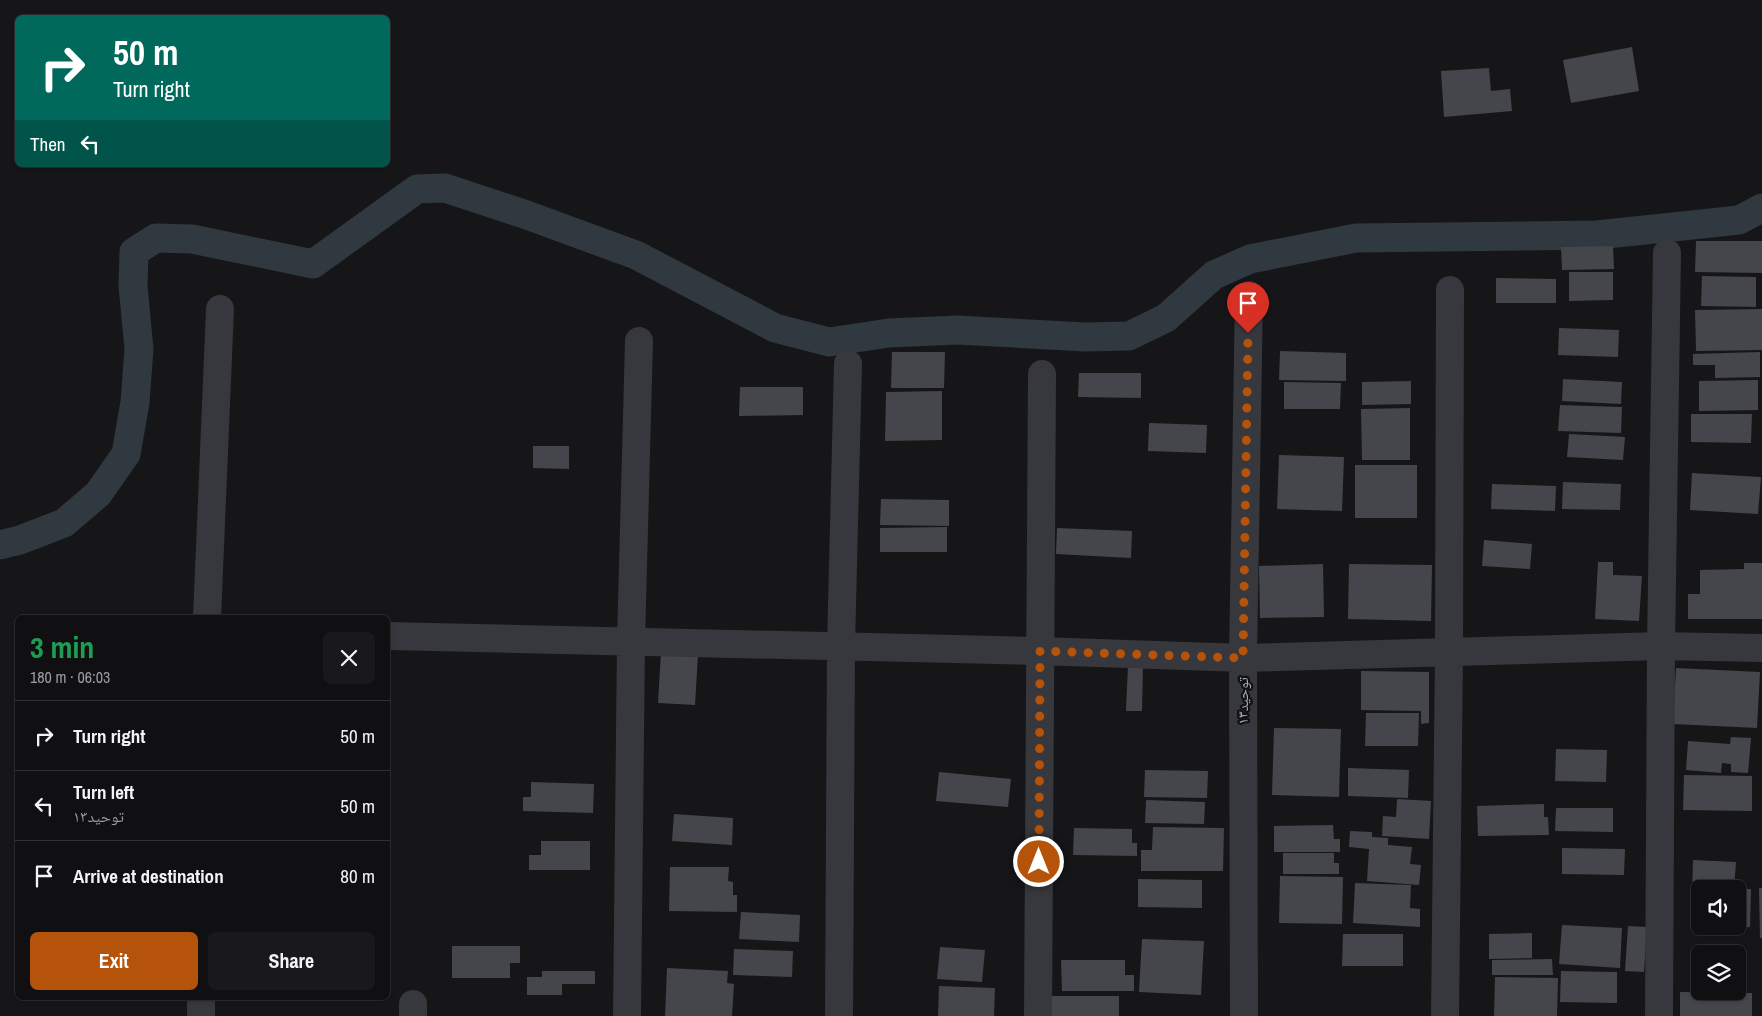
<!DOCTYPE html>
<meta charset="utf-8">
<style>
:root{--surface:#101012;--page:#19191b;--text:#f1f3f6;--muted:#9c9d9f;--line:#303032;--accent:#b45309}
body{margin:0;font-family:"Archivo Narrow","Noto Naskh Arabic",sans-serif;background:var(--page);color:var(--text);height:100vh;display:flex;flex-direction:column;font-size:19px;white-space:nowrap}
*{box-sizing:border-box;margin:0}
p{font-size:16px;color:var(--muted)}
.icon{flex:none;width:28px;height:28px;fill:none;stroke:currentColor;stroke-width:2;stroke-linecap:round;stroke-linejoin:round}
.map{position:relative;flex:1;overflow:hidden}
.sheet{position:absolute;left:15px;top:615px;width:375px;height:385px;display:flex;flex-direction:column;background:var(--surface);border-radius:8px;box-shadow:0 1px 4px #0004,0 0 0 1px var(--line)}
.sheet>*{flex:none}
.top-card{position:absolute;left:15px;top:15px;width:375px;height:152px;border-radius:8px;box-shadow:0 1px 4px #0004,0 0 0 1px var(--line);background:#00695c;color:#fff;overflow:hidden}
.fabs{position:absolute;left:1691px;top:880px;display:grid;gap:10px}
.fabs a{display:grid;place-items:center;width:55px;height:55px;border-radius:8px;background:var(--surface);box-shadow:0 1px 4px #0004,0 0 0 1px var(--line);font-size:25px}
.pin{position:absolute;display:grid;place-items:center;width:42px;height:42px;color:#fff;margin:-51px -21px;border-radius:50% 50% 50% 0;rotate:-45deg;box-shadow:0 0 5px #0007}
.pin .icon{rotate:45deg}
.me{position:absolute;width:55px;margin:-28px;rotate:0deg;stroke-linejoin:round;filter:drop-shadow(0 0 4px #0008)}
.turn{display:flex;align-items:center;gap:18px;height:105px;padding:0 15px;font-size:22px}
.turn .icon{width:65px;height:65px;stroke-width:2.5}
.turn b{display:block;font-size:35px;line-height:42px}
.then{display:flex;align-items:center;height:48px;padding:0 15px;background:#0003;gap:10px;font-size:19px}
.round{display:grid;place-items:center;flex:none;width:52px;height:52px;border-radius:8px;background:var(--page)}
.overview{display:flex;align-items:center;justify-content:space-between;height:85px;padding:0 15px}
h1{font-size:30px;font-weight:700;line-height:38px;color:#1e9e55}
.button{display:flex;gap:10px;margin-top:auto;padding:10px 15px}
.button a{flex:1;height:58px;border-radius:8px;background:var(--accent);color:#fff;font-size:20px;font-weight:700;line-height:58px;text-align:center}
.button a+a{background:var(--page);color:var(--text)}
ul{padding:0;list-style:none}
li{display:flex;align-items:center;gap:15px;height:70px;padding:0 15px;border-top:1px solid var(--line)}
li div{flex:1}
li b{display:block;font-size:19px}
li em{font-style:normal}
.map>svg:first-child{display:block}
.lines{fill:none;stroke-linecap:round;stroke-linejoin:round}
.canal{stroke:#303840;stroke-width:29}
.building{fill:#45464b}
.minor{stroke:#37383d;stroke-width:28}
.route{stroke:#b45309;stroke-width:9;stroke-dasharray:0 16.2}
.labels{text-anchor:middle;stroke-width:4.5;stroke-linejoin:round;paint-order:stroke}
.street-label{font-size:15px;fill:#a9acb7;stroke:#111113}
</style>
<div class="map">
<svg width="1762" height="1016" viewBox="0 0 1762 1016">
<rect width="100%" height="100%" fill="#161618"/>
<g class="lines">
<path class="canal" d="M 0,545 L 20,540 L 64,523 L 98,494 L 126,454 L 135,402 L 139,349 L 133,286 L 134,252 L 156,238 L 192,239 L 313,264 L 417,189 L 445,188 L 524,214 L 636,255 L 775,328 L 829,342 L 889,333 L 957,330 L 1085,337 L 1129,336 L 1166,318 L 1214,275 L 1250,259 L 1356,238 L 1597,235 L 1739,220 L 1762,208"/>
</g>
<path class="building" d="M 1632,47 L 1639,91 L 1571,103 L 1563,60 Z
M 1489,68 L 1491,91 L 1510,89 L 1512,111 L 1444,117 L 1441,71 Z
M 1696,241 L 1762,241 L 1762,273 L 1695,272 Z
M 1613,246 L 1614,269 L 1562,270 L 1561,247 Z
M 1569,272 L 1613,272 L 1613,300 L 1569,301 Z
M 1702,276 L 1756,277 L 1756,307 L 1701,306 Z
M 1496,278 L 1556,279 L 1556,303 L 1496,303 Z
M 1762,309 L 1762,350 L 1696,351 L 1695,310 Z
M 1559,328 L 1619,330 L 1618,357 L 1558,355 Z
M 1280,351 L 1346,353 L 1346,381 L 1279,380 Z
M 892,352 L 945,352 L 944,388 L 891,388 Z
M 1760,352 L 1760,377 L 1715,378 L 1715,365 L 1693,365 L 1693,354 Z
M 1079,373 L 1141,373 L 1141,398 L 1078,397 Z
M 1563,379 L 1622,382 L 1621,404 L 1562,401 Z
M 1758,380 L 1758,410 L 1699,411 L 1699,381 Z
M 1411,381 L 1411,404 L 1362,405 L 1362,382 Z
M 1284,382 L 1341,383 L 1340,409 L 1284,409 Z
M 740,387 L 803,387 L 803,415 L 739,416 Z
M 942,391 L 942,440 L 885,441 L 886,392 Z
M 1560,405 L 1622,407 L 1621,433 L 1558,431 Z
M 1410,408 L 1410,460 L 1362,460 L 1361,409 Z
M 1691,414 L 1752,414 L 1751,443 L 1691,442 Z
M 1149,423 L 1207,425 L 1206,453 L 1148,451 Z
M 1569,434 L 1625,437 L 1623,460 L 1567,457 Z
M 533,446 L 569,446 L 569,469 L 533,468 Z
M 1279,455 L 1344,457 L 1342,511 L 1277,509 Z
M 1355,465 L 1417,465 L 1417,518 L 1355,518 Z
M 1692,473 L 1761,477 L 1758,514 L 1690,510 Z
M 1563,482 L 1621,484 L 1620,510 L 1562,509 Z
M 1492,484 L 1556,486 L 1555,511 L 1491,509 Z
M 881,499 L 949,500 L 949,526 L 880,525 Z
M 947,527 L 947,552 L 880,552 L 880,528 Z
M 1057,528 L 1132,531 L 1131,558 L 1056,554 Z
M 1484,540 L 1532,544 L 1530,569 L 1482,566 Z
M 1598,562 L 1613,562 L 1613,575 L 1642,576 L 1639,621 L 1595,619 Z
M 1744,563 L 1762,563 L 1762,619 L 1688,619 L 1688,594 L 1700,594 L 1700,570 L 1744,569 Z
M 1323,564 L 1324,617 L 1260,618 L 1259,566 Z
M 1349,564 L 1432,565 L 1431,621 L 1348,619 Z
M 661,652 L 698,654 L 695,705 L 658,703 Z
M 1128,665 L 1143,666 L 1142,711 L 1126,711 Z
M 1676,668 L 1760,672 L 1757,728 L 1673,724 Z
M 1361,671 L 1429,672 L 1429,723 L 1421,724 L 1421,711 L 1361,710 Z
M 1366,713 L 1419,713 L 1418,746 L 1365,746 Z
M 1274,728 L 1341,729 L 1339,797 L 1272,795 Z
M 1731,737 L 1751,738 L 1748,773 L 1731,772 L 1731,764 L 1722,763 L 1721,773 L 1686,770 L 1688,741 L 1730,744 Z
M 1556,749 L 1607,750 L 1606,782 L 1555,781 Z
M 1348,768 L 1409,770 L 1408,798 L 1348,796 Z
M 1145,770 L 1208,771 L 1207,798 L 1144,797 Z
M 939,772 L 1011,779 L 1008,807 L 936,801 Z
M 1684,775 L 1752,776 L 1752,811 L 1683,810 Z
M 531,782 L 594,784 L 593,813 L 523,811 L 523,797 L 531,797 Z
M 1397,799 L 1431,801 L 1429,839 L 1382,836 L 1383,816 L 1396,817 Z
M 1146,800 L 1205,802 L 1204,824 L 1145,823 Z
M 1544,804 L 1544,817 L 1548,817 L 1549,835 L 1478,836 L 1477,806 Z
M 1556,808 L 1613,808 L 1613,832 L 1555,831 Z
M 674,814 L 733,818 L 732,845 L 672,841 Z
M 1333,825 L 1334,839 L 1340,839 L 1340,852 L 1274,852 L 1274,826 Z
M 1153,827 L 1224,828 L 1223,871 L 1141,871 L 1141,850 L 1152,850 Z
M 1074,828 L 1132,829 L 1132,843 L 1137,843 L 1137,856 L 1073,855 Z
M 1350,831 L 1372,832 L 1372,837 L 1388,838 L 1388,845 L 1412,847 L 1410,864 L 1421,865 L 1419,885 L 1367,881 L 1369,849 L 1349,847 Z
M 541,841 L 590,841 L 590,870 L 529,870 L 529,855 L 541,855 Z
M 1562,848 L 1625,849 L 1624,875 L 1562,874 Z
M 1283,853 L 1334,853 L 1334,863 L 1339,863 L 1339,874 L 1283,874 Z
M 1693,860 L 1736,862 L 1734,889 L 1700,889 L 1700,926 L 1691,925 Z
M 670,867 L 729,867 L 728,881 L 733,882 L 733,895 L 737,895 L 737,912 L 669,911 Z
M 1280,876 L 1343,877 L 1342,924 L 1279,923 Z
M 1138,879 L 1202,880 L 1202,908 L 1138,907 Z
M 1355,883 L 1411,885 L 1410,908 L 1420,909 L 1420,927 L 1353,923 Z
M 1759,888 L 1762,888 L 1762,938 L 1760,938 Z
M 1738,889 L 1751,889 L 1750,927 L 1738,927 Z
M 741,912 L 800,915 L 799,942 L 739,939 Z
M 1562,925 L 1622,928 L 1620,968 L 1559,964 Z
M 1628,926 L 1647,927 L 1644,972 L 1625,971 Z
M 1532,933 L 1532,958 L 1489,959 L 1489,934 Z
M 1343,934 L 1403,934 L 1403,966 L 1342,966 Z
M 1142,939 L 1204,941 L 1201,995 L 1139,992 Z
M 452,946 L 520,946 L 520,963 L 510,963 L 510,978 L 452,978 Z
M 940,947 L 985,950 L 982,982 L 937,979 Z
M 734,949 L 793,951 L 792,977 L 733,975 Z
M 1552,959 L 1553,975 L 1492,975 L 1492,960 Z
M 1061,960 L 1125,960 L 1125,975 L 1134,975 L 1134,991 L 1062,991 Z
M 667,968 L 728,971 L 727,983 L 734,984 L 732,1016 L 665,1016 Z
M 542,971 L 595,971 L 595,984 L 562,984 L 562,995 L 527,995 L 527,977 L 542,977 Z
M 1561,971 L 1617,972 L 1617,1003 L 1560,1002 Z
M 1495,977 L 1558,978 L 1557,1016 L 1494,1016 Z
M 939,986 L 995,988 L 994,1016 L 938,1016 Z
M 1680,992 L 1752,993 L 1752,1016 L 1680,1016 Z
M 1051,996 L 1119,996 L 1119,1016 L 1051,1016 Z"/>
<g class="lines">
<path class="minor" d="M 207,618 L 220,309
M 388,636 L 1040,651 L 1243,658 L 1661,646 L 1762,648
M 413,1004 L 413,1016
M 201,1016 L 201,998
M 627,1016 L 631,641 L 639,341
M 839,1016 L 841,646 L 848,364
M 1038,1016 L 1042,374
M 1244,1016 L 1243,658 L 1249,295
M 1445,1016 L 1449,653 L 1450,290
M 1659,1016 L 1661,646 L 1667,253"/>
</g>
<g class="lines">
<path class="route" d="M 1039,862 L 1040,651 L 1243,658 L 1248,333"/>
</g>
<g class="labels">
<g class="street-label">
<text transform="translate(1243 701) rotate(-90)" y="5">توحید۱۳</text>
</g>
</g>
</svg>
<div class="fabs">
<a><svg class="icon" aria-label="sound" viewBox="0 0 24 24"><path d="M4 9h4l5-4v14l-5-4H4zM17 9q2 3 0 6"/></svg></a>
<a><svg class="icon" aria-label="layers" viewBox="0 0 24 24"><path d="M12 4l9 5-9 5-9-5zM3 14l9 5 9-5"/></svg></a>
</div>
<div class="pin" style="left:1248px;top:333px;background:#d93025"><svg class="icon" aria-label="arrive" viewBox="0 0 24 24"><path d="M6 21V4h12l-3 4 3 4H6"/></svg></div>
<svg class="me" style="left:1039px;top:862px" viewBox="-20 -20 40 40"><circle r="17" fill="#b45309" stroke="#fff" stroke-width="3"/><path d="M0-11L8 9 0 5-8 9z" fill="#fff"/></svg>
<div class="top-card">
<div class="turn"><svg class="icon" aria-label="right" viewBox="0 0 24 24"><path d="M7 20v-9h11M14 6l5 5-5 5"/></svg><div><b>50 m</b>Turn right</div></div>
<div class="then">Then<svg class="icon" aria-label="left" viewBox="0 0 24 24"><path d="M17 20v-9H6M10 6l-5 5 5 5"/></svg></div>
</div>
<section class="sheet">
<div class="overview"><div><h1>3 min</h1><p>180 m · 06:03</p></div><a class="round"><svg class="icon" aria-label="close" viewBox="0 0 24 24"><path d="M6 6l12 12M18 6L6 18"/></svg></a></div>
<ul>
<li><svg class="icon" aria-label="right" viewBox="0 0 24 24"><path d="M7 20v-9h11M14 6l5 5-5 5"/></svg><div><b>Turn right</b></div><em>50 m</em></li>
<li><svg class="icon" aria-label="left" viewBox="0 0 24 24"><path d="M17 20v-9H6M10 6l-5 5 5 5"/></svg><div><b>Turn left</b><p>توحید۱۳</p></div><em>50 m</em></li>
<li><svg class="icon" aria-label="arrive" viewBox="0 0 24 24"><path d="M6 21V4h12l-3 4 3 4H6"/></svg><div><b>Arrive at destination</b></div><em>80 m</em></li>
</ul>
<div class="button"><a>Exit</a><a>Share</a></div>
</section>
</div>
